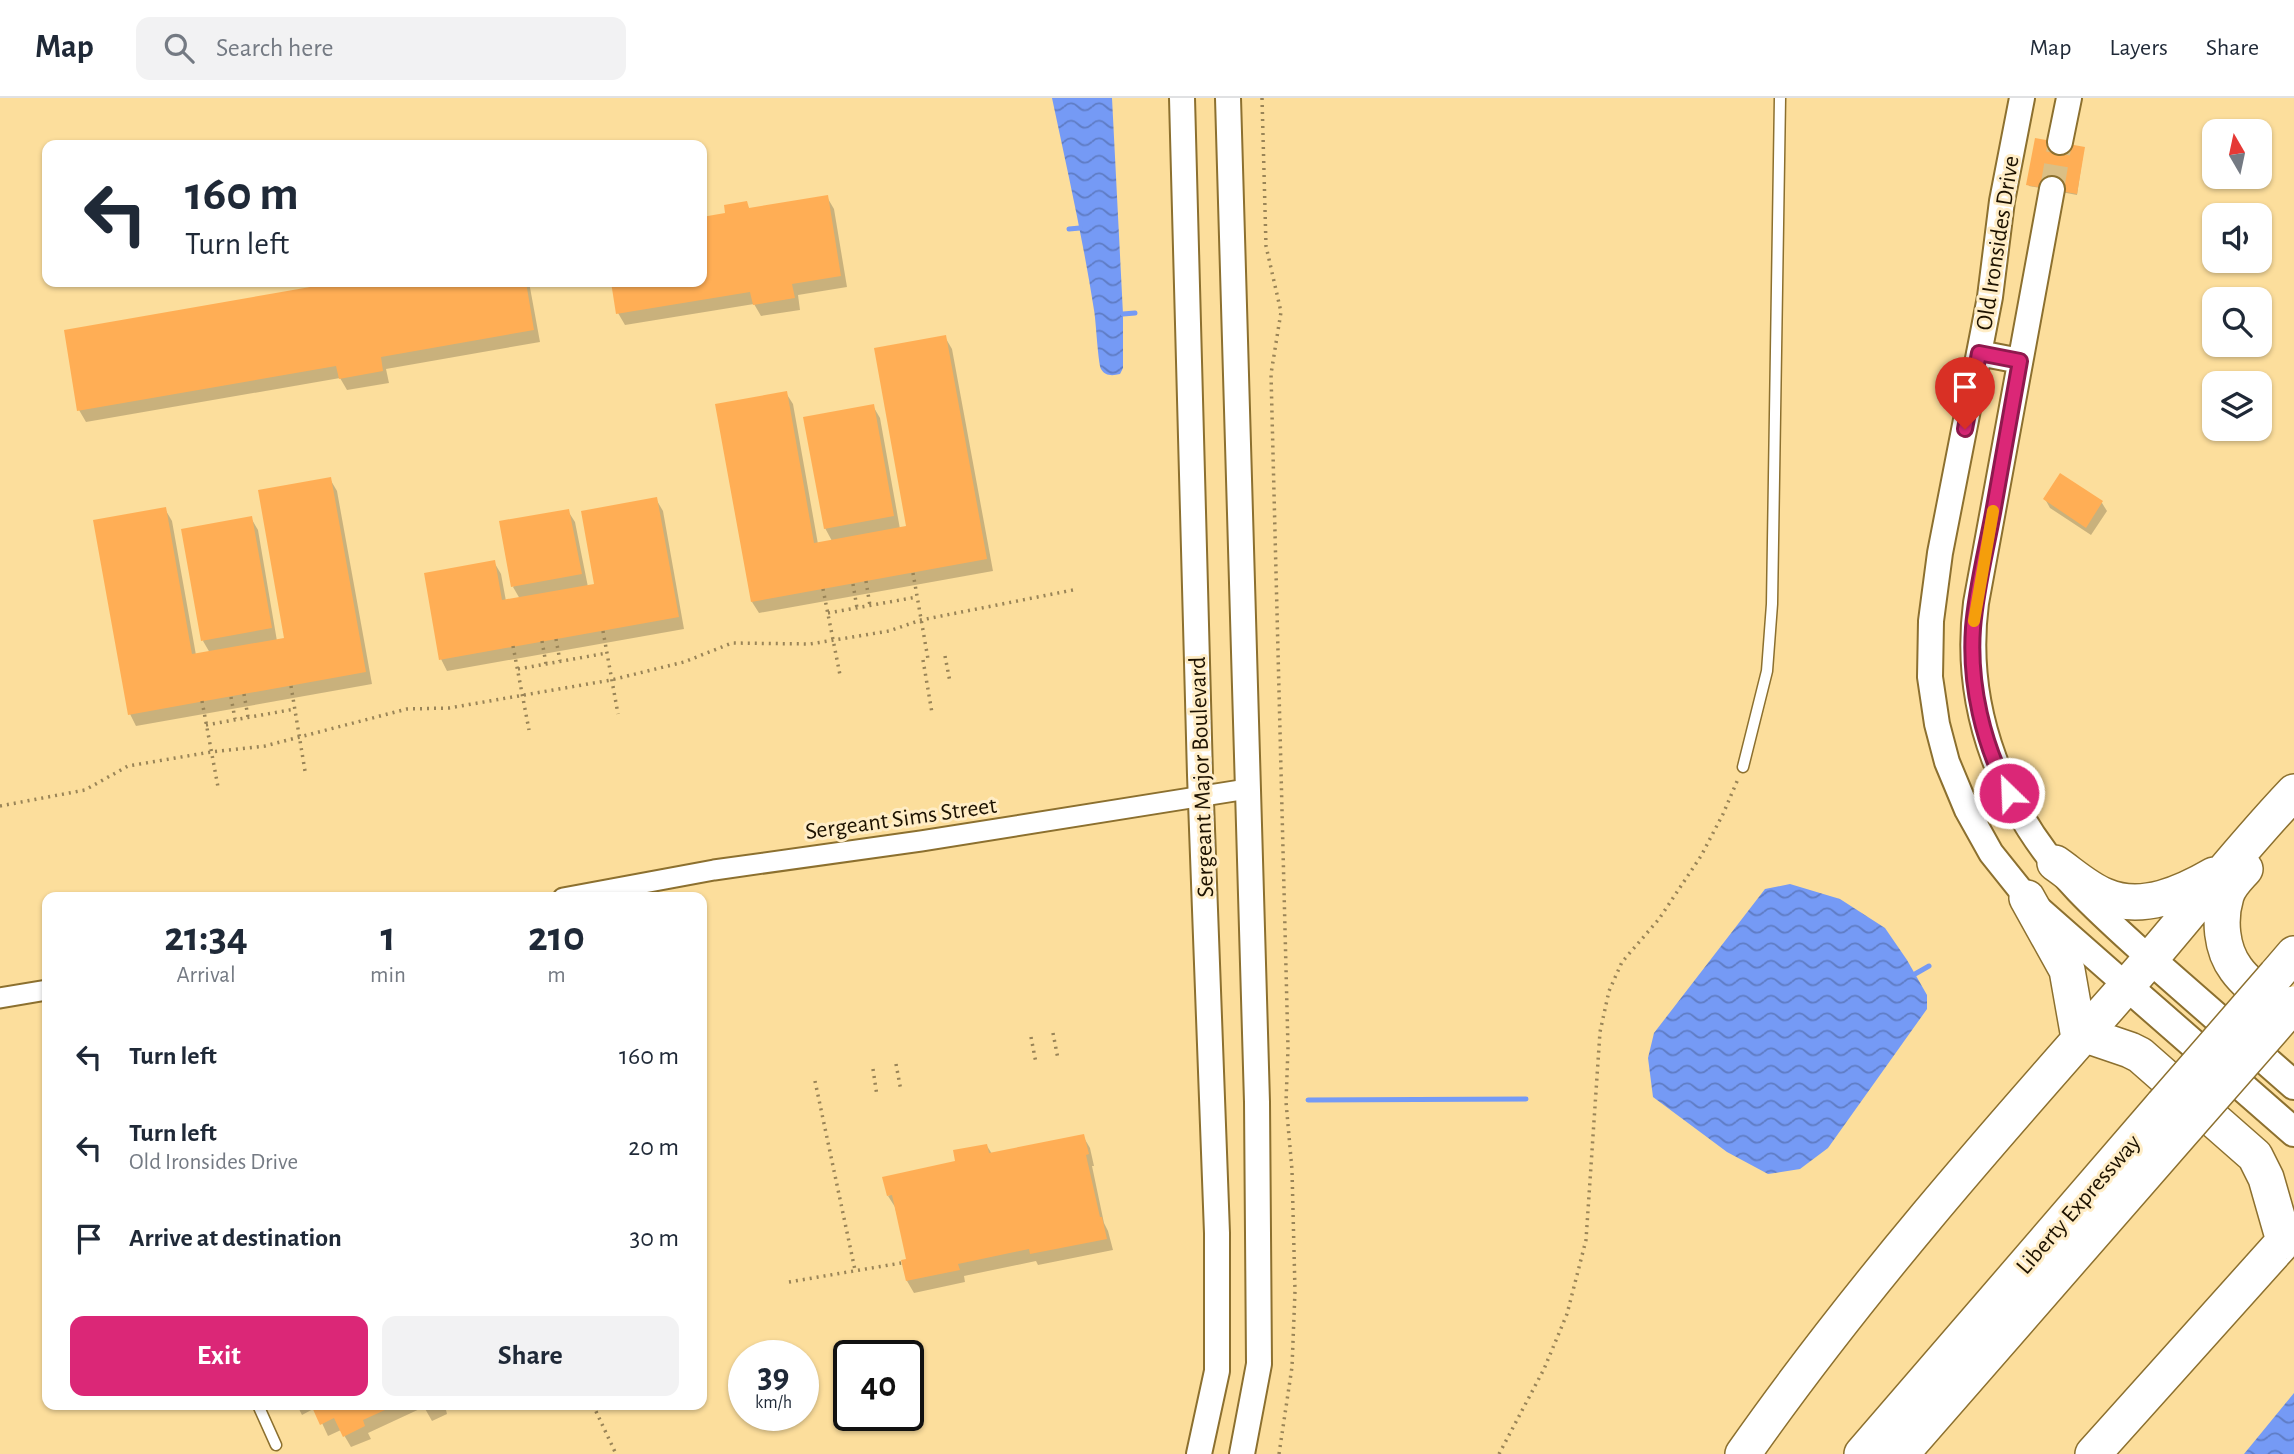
<!DOCTYPE html>
<style>
:root{--surface:#fff;--page:#f2f2f3;--text:#1f2937;--muted:#747a83;--line:#e0e1e3;--accent:#db2777}
body{margin:0;font-family:"Alegreya Sans",sans-serif;background:var(--page);color:var(--text);height:100vh;display:flex;flex-direction:column;font-size:26px;white-space:nowrap}
*{box-sizing:border-box;margin:0}
p{font-size:23px;color:var(--muted)}
.icon{flex:none;width:38px;height:38px;fill:none;stroke:currentColor;stroke-width:2;stroke-linecap:round;stroke-linejoin:round}
.map{position:relative;flex:1;overflow:hidden}
.drawer{position:absolute;left:42px;top:794px;width:665px;height:518px;display:flex;flex-direction:column;background:var(--surface);border-radius:14px;box-shadow:0 2px 5px #0004}
.drawer>*{flex:none}
.hud{position:absolute;left:42px;top:42px;width:665px;height:147px;border-radius:14px;box-shadow:0 2px 5px #0004;background:#fff;color:var(--text);overflow:hidden}
.needle{width:46px;rotate:351deg}
.controls{position:absolute;left:2202px;top:21px;display:grid;gap:14px}
.controls a{display:grid;place-items:center;width:70px;height:70px;border-radius:14px;background:var(--surface);box-shadow:0 2px 5px #0004;font-size:35px}
.speed{position:absolute;left:728px;top:1242px;display:flex;gap:14px;font-size:35px;font-weight:700;text-align:center}
.speed>*{display:grid;place-content:center;width:91px;height:91px;border-radius:50%;background:var(--surface);box-shadow:0 2px 5px #0004;line-height:1}
.speed small{font-size:18px;font-weight:400}
.speed .limit{border:4px solid #111;border-radius:10px;background:#fff;color:#111}
.pin{position:absolute;display:grid;place-items:center;width:60px;height:60px;color:#fff;margin:-72px -30px;border-radius:50% 50% 50% 0;rotate:-45deg;box-shadow:0 0 7px #0007}
.pin .icon{rotate:45deg}
.me{position:absolute;width:77px;margin:-38px;rotate:336deg;stroke-linejoin:round;filter:drop-shadow(0 0 5px #0008)}
.turn{display:flex;align-items:center;gap:24px;height:147px;padding:0 28px;font-size:32px}
.turn .icon{width:91px;height:91px;stroke-width:2.5}
.turn b{display:block;font-size:49px;line-height:60px}
.eta{display:flex;justify-content:space-evenly;align-items:center;height:119px;text-align:center}
.eta b{font-size:42px;font-weight:600;line-height:49px}
.primary-button{display:flex;gap:14px;margin-top:auto;padding:14px 28px}
.primary-button a{flex:1;height:80px;border-radius:14px;background:var(--accent);color:#fff;font-size:28px;font-weight:600;line-height:80px;text-align:center}
.primary-button a+a{background:var(--page);color:var(--text)}
ul{padding:0;list-style:none}
li{display:flex;align-items:center;gap:21px;height:91px;padding:0 28px}
li div{flex:1}
li b{display:block;font-size:26px}
li em{font-style:normal}
header{display:flex;align-items:center;gap:42px;box-sizing:border-box;height:98px;padding:0 35px;background:var(--surface);border-bottom:2px solid var(--line)}
header strong{font-size:33px}
nav{display:flex;gap:38px;margin-inline-start:auto;font-size:24px}
.search{width:490px;height:63px;background:var(--page);display:flex;align-items:center;gap:18px;box-sizing:border-box;padding:0 24px;border-radius:14px;color:var(--muted);font-size:26px}
.map>svg:first-child{display:block}
.water{fill:url(#water-waves)}
.shadow{fill:#0003}
.lines{fill:none;stroke-linecap:round;stroke-linejoin:round}
.stream{stroke:#759af5;stroke-width:5}
.building{fill:#ffae55}
.tertiary-tunnel{stroke:#dbbf85;stroke-width:24;stroke-dasharray:24 12;stroke-linecap:butt}
.service-casing{stroke:#8c702f;stroke-width:13}
.minor-casing{stroke:#8c702f;stroke-width:23}
.tertiary-casing{stroke:#8c702f;stroke-width:28}
.secondary-casing{stroke:#8c702f;stroke-width:32}
.motorway-casing{stroke:#8c702f;stroke-width:38}
.path{stroke:#998457;stroke-width:3.5;stroke-dasharray:2 5;stroke-linecap:butt}
.service{stroke:#fff;stroke-width:10}
.minor{stroke:#fff;stroke-width:19}
.tertiary{stroke:#fff;stroke-width:24}
.secondary{stroke:#fff;stroke-width:28}
.motorway{stroke:#fff;stroke-width:35}
.motorway-bridge-casing{stroke:#8c702f;stroke-width:38;stroke-linecap:butt}
.motorway-bridge{stroke:#fff;stroke-width:35}
.route-casing{stroke:#8e194d;stroke-width:18}
.route{stroke:#db2777;stroke-width:12}
.slow{stroke:#f59e0b;stroke-width:12}
.labels{text-anchor:middle;stroke-width:6;stroke-linejoin:round;paint-order:stroke}
.street-label{font-size:24px;fill:#1d1200;stroke:#ffedc6}
</style>
<header>
<strong>Map</strong>
<div class="search"><svg class="icon" aria-label="search" viewBox="0 0 24 24"><circle cx="10" cy="10" r="6"/><path d="M15 15l6 6"/></svg>Search here</div>
<nav><a>Map</a><a>Layers</a><a>Share</a></nav>
</header>
<div class="map">
<svg width="2294" height="1356" viewBox="0 0 2294 1356">
<defs>
<pattern id="water-waves" width="16" height="10" patternUnits="userSpaceOnUse" patternTransform="scale(1.75)"><rect width="16" height="10" fill="#759af5"/><path d="M0 5q4-4 8 0t8 0" fill="none" stroke="#5f7cc4"/></pattern>
</defs>
<rect width="100%" height="100%" fill="#fcde9c"/>
<path class="water" d="M 1052,0 L 1112,0 L 1123,216 L 1123,270 L 1120,276 C 1112,278 1105,278 1101,271 C 1098,265 1096,223 1094,212 C 1083,141 1067,71 1052,0 Z
M 1790,786 L 1840,801 L 1885,830 L 1907,862 L 1927,897 L 1927,911 L 1828,1050 L 1800,1071 L 1768,1076 L 1727,1054 L 1653,999 L 1648,960 L 1654,935 L 1765,791 Z
M 2294,1295 L 2294,1356 L 2244,1356 Z"/>
<path class="shadow" d="M 2084,50 L 2077,97 L 2029,88 L 2028,86 Z
M 827,99 L 834,111 L 847,189 L 798,197 L 800,212 L 761,218 L 754,206 L 625,227 L 618,215 L 613,184 L 702,184 L 702,121 L 727,117 L 746,105 L 750,112 Z
M 341,184 L 529,184 L 540,244 L 386,271 L 389,285 L 347,292 L 340,280 L 86,324 L 79,312 L 341,186 Z
M 945,239 L 952,251 L 993,473 L 759,515 L 752,504 L 786,295 L 793,306 L 818,446 L 832,443 L 825,430 L 873,308 L 880,320 L 900,431 L 909,429 Z
M 2061,377 L 2102,405 L 2107,413 L 2091,437 L 2050,410 L 2045,401 Z
M 330,381 L 337,393 L 372,586 L 136,628 L 130,616 L 165,411 L 172,423 L 196,557 L 210,555 L 203,543 L 251,420 L 258,432 L 277,543 L 286,542 Z
M 656,401 L 663,413 L 684,531 L 447,573 L 441,561 L 494,464 L 501,476 L 506,503 L 520,501 L 513,489 L 568,413 L 575,424 L 588,489 L 596,488 Z
M 1083,1038 L 1090,1050 L 1094,1068 L 1092,1068 L 1104,1125 L 1108,1133 L 1113,1152 L 1038,1167 L 1036,1163 L 964,1178 L 965,1184 L 914,1195 L 907,1183 L 903,1164 L 908,1162 L 895,1109 L 888,1098 L 987,1048 L 992,1056 Z
M 297,1307 L 457,1307 L 446,1312 L 447,1316 L 432,1323 L 424,1309 L 368,1335 L 371,1341 L 351,1349 L 341,1332 L 328,1338 L 315,1310 L 302,1317 Z"/>
<g class="lines">
<path class="stream" d="M 1069,131 L 1080,130
M 1123,216 L 1135,215
M 1915,876 L 1929,868
M 1308,1002 L 1526,1001"/>
</g>
<path class="building" d="M 2035,40 L 2085,49 L 2077,96 L 2026,87 Z
M 828,97 L 841,178 L 792,186 L 795,200 L 753,207 L 750,194 L 616,216 L 611,184 L 702,184 L 702,119 L 725,115 L 724,107 L 747,103 L 749,110 Z
M 339,184 L 526,184 L 534,232 L 381,259 L 383,273 L 339,281 L 336,268 L 77,313 L 64,232 Z
M 946,237 L 987,461 L 751,504 L 715,306 L 787,293 L 814,445 L 906,428 L 874,250 Z
M 874,306 L 894,418 L 824,431 L 803,319 Z
M 2060,375 L 2103,403 L 2086,430 L 2043,401 Z
M 331,379 L 366,574 L 128,617 L 93,422 L 166,409 L 192,556 L 284,540 L 258,392 Z
M 657,399 L 679,519 L 439,562 L 424,475 L 495,462 L 502,502 L 594,486 L 581,413 Z
M 569,411 L 582,476 L 511,489 L 499,423 Z
M 252,418 L 272,530 L 201,543 L 181,431 Z
M 1084,1036 L 1089,1056 L 1086,1057 L 1100,1119 L 1102,1119 L 1107,1141 L 1030,1156 L 1029,1151 L 958,1166 L 960,1172 L 906,1183 L 901,1162 L 906,1161 L 892,1097 L 887,1098 L 882,1079 L 955,1063 L 953,1052 L 987,1046 L 989,1055 Z
M 311,1307 L 396,1307 L 363,1322 L 365,1328 L 343,1339 L 334,1320 L 320,1327 Z"/>
<g class="lines">
<path class="tertiary-tunnel" d="M 2052,91 L 2060,44"/>
<g class="service-casing">
<path id="service" d="M 1743,669 L 1767,573 L 1772,506 L 1780,0
M 258,1307 L 276,1347"/>
</g>
<g class="minor-casing">
<path id="minor" d="M 563,800 L 714,772 L 921,743 L 1247,691
M 0,900 L 47,892"/>
</g>
<g class="tertiary-casing">
<path id="tertiary" d="M 1182,0 L 1200,677 L 1217,1135 L 1217,1273 L 1199,1356
M 1228,0 L 1257,1004 L 1259,1266 L 1242,1356
M 2022,0 L 2002,103 L 1990,199 L 1940,455 L 1931,523 L 1930,579 L 1937,626 L 1947,664 L 1967,712 L 1991,755 L 2027,800 L 2127,888
M 2060,44 L 2069,0
M 2052,91 L 1976,505 C 1962,613 2004,715 2078,793 C 2101,817 2125,838 2149,860
M 1979,255 L 2020,263"/>
</g>
<g class="secondary-casing">
<path id="secondary" d="M 2149,860 L 2294,987
M 2127,888 L 2294,1034"/>
</g>
<g class="motorway-casing">
<path id="motorway" d="M 2055,765 C 2071,776 2087,791 2105,798 C 2142,814 2183,795 2214,777
M 2245,771 C 2238,779 2229,787 2226,798 C 2219,821 2221,851 2236,871 C 2248,888 2269,901 2285,914
M 2027,800 L 2067,872 L 2079,940
M 2276,877 L 2294,856
M 2083,936 L 2130,952 L 2140,957 L 2255,1058 L 2266,1080 L 2284,1143
M 1743,1356 C 1858,1192 1992,1040 2125,890 C 2182,826 2234,757 2294,694
M 1862,1356 L 2163,1007
M 1901,1356 L 2188,1027
M 2093,1356 L 2294,1132"/>
</g>
<path class="path" d="M 1262,0 L 1266,148 L 1281,214 L 1271,276 L 1288,950 L 1286,1004 L 1292,1072 L 1295,1193 L 1292,1269 L 1279,1356
M 913,475 L 928,561
M 866,483 L 870,508
M 853,486 L 857,510
M 823,491 L 840,577
M 828,515 L 917,499
M 603,533 L 618,616
M 556,541 L 560,563
M 542,543 L 546,566
M 513,548 L 529,632
M 945,558 L 950,584
M 923,562 L 932,615
M 518,571 L 607,555
M 291,588 L 305,673
M 244,596 L 248,619
M 231,599 L 235,621
M 202,603 L 218,689
M 206,627 L 295,611
M 0,708 L 85,692 L 128,668 L 211,654 L 265,648 L 407,611 L 449,610 L 611,582 L 684,564 L 732,545 L 810,546 L 889,533 L 921,522 L 1073,492
M 1053,935 L 1058,961
M 1031,939 L 1036,965
M 896,966 L 901,993
M 873,971 L 877,998
M 815,983 L 855,1172
M 789,1184 L 901,1165
M 593,1307 L 616,1356
M 1499,1356 L 1544,1271 L 1567,1216 L 1586,1142 L 1600,934 L 1609,893 L 1622,864 L 1659,821 L 1701,758 L 1723,716 L 1738,681"/>
<use href="#service" class="service"/>
<use href="#minor" class="minor"/>
<use href="#tertiary" class="tertiary"/>
<use href="#secondary" class="secondary"/>
<use href="#motorway" class="motorway"/>
<g class="motorway-bridge-casing">
<path id="motorway-bridge" d="M 2163,1007 L 2276,877
M 2188,1027 L 2294,906"/>
</g>
<use href="#motorway-bridge" class="motorway-bridge"/>
</g>
<g class="lines">
<g class="route-casing">
<path id="route" d="M 1965,331 L 1979,255 L 2020,263 C 2011,314 2002,364 1993,415 C 1986,453 1976,491 1973,530 C 1969,586 1983,646 2009,695"/>
</g>
<use href="#route" class="route"/>
<path class="slow" d="M 1974,523 L 1993,413"/>
</g>
<g class="labels">
<g class="street-label">
<text transform="translate(1997 145) rotate(-81)" y="8">Old Ironsides Drive</text>
<text transform="translate(1201 679) rotate(-92)" y="8">Sergeant Major Boulevard</text>
<text transform="translate(901 720) rotate(-8)" y="8">Sergeant Sims Street</text>
<text transform="translate(2078 1106) rotate(-49)" y="8">Liberty Expressway</text>
</g>
</g>
</svg>
<div class="controls">
<a><svg class="needle" viewBox="-14 -14 28 28"><path d="M0-13l5 13h-10z" fill="#e53935"/><path d="M0 13l5-13h-10z" fill="#747a83"/></svg></a>
<a><svg class="icon" aria-label="sound" viewBox="0 0 24 24"><path d="M4 9h4l5-4v14l-5-4H4zM17 9q2 3 0 6"/></svg></a>
<a><svg class="icon" aria-label="search" viewBox="0 0 24 24"><circle cx="10" cy="10" r="6"/><path d="M15 15l6 6"/></svg></a>
<a><svg class="icon" aria-label="layers" viewBox="0 0 24 24"><path d="M12 4l9 5-9 5-9-5zM3 14l9 5 9-5"/></svg></a>
</div>
<div class="speed"><div>39<small>km/h</small></div><div class="limit">40</div></div>
<div class="pin" style="left:1965px;top:331px;background:#d93025"><svg class="icon" aria-label="arrive" viewBox="0 0 24 24"><path d="M6 21V4h12l-3 4 3 4H6"/></svg></div>
<svg class="me" style="left:2009px;top:695px" viewBox="-20 -20 40 40"><circle r="17" fill="#db2777" stroke="#fff" stroke-width="3"/><path d="M0-11L8 9 0 5-8 9z" fill="#fff"/></svg>
<div class="hud">
<div class="turn"><svg class="icon" aria-label="left" viewBox="0 0 24 24"><path d="M17 20v-9H6M10 6l-5 5 5 5"/></svg><div><b>160 m</b>Turn left</div></div>
</div>
<section class="drawer">
<div class="eta">
<div><b>21:34</b><p>Arrival</p></div>
<div><b>1</b><p>min</p></div>
<div><b>210</b><p>m</p></div>
</div>
<ul>
<li><svg class="icon" aria-label="left" viewBox="0 0 24 24"><path d="M17 20v-9H6M10 6l-5 5 5 5"/></svg><div><b>Turn left</b></div><em>160 m</em></li>
<li><svg class="icon" aria-label="left" viewBox="0 0 24 24"><path d="M17 20v-9H6M10 6l-5 5 5 5"/></svg><div><b>Turn left</b><p>Old Ironsides Drive</p></div><em>20 m</em></li>
<li><svg class="icon" aria-label="arrive" viewBox="0 0 24 24"><path d="M6 21V4h12l-3 4 3 4H6"/></svg><div><b>Arrive at destination</b></div><em>30 m</em></li>
</ul>
<div class="primary-button"><a>Exit</a><a>Share</a></div>
</section>
</div>
